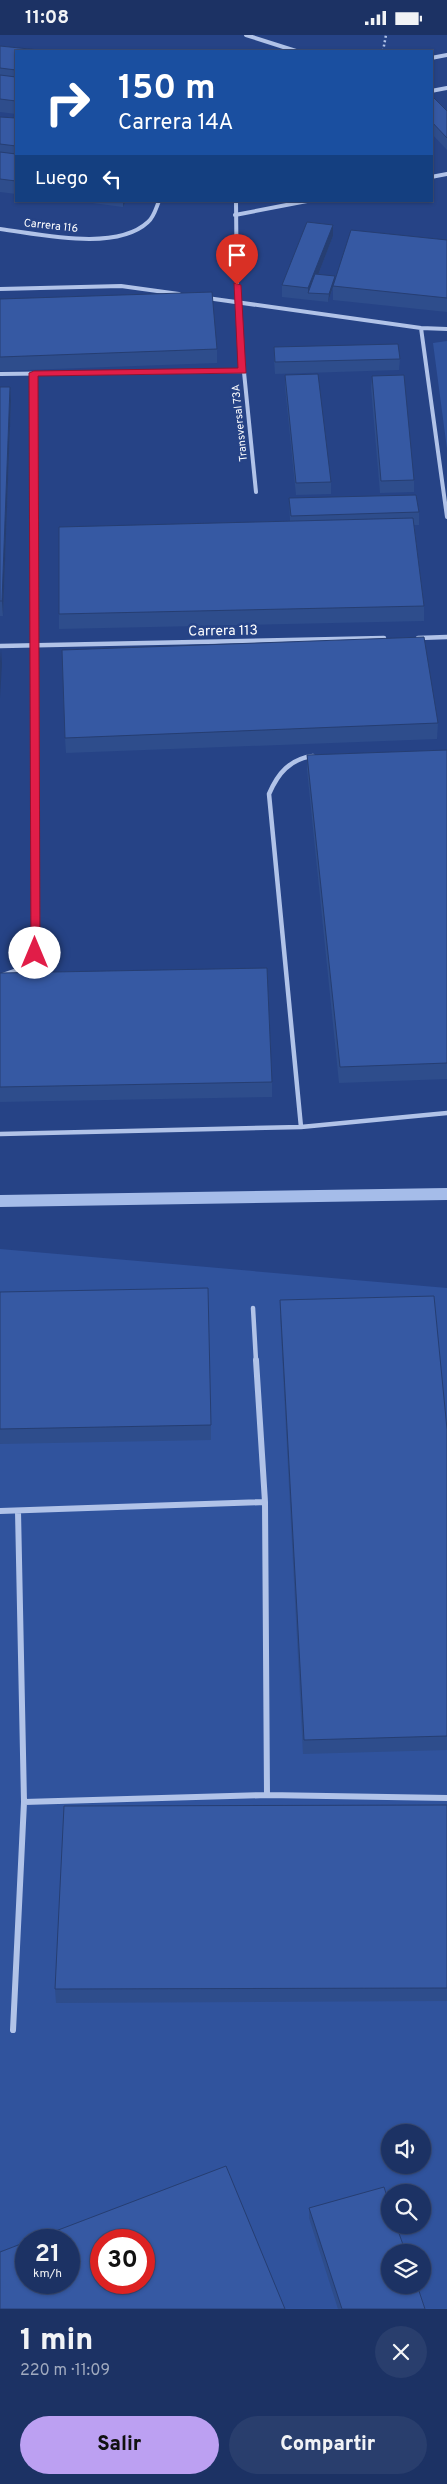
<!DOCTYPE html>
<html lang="es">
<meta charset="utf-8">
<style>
:root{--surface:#1c3264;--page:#293e6d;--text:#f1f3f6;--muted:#a0aabf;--line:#3a4d78;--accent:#bca0f2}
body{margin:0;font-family:Overpass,sans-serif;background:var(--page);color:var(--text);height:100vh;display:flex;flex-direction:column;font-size:19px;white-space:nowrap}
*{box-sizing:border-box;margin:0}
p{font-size:16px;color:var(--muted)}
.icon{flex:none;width:28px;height:28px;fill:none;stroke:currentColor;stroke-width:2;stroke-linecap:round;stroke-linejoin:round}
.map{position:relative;height:2274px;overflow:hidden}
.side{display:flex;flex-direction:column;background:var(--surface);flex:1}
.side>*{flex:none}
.guide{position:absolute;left:15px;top:15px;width:418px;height:152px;border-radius:0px;box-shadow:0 1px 4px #0004,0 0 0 1px var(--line);background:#1a4fa0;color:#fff;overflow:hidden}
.tools{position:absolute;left:381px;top:2089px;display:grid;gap:10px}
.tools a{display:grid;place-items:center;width:50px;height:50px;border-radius:50%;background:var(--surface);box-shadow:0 1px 4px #0004,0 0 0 1px var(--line);font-size:25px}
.speed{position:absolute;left:15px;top:2194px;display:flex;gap:10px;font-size:25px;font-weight:700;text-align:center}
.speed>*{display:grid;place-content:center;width:65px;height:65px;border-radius:50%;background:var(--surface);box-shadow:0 1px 4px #0004,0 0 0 1px var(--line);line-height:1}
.speed small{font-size:12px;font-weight:400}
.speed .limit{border:8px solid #d22;background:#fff;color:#111}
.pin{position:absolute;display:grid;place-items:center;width:42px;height:42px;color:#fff;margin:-51px -21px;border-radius:50% 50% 50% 0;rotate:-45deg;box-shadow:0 0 5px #0007}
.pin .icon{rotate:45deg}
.me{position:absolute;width:55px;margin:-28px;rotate:0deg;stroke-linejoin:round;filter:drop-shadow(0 0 4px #0008)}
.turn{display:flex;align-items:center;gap:18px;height:105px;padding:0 20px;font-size:22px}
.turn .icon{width:65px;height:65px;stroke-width:2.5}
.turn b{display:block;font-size:35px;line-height:42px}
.then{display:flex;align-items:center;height:48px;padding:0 20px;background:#0003;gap:10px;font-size:19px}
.round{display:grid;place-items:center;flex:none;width:52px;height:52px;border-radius:26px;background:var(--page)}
.head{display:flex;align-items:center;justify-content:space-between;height:85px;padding:0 20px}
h1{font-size:30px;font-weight:800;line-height:38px}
.primary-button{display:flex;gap:10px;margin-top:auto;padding:10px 20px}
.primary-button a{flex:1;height:58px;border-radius:30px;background:var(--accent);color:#111;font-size:20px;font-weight:800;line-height:58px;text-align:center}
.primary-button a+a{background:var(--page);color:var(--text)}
.status{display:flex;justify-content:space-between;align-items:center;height:35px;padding:0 25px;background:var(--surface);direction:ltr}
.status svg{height:14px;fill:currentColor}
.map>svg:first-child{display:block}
.green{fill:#30539d;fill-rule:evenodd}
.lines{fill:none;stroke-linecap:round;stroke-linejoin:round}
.stream{fill:#a5bce9;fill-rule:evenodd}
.path{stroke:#b1c3e8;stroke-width:2.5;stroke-dasharray:2 2.5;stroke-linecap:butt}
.minor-far2{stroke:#b1c3e8;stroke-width:4}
.minor-far1{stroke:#b1c3e8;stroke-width:4.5}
.minor{stroke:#b1c3e8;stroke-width:6}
.wall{fill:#2e4d8c}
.shaded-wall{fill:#263e72}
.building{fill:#3659a3;stroke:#263e72;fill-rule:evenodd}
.route{fill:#e11d48;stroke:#92132f}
.labels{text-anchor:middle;stroke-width:5;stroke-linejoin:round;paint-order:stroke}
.far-street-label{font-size:11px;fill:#fff;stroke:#264386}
.street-label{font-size:14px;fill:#fff;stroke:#264386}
</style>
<div class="status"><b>11:08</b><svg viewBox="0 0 49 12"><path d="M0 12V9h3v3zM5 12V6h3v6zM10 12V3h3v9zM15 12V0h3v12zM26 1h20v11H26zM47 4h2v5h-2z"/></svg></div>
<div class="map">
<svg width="447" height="2274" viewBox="0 0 447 2274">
<rect width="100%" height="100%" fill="#264386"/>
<path class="green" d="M 447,306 L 447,414 L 433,308 Z
M 0,1214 L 447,1253 L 447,2274 L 0,2274 ZM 390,2098 L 422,2098 L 422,2130 L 390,2130 ZM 390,2158 L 422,2158 L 422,2190 L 390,2190 ZM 26,2205 L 69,2205 L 69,2248 L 26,2248 ZM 101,2205 L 144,2205 L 144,2248 L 101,2248 ZM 390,2218 L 422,2218 L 422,2250 L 390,2250 Z"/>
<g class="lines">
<path class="stream" d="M 447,1153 L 447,1165 L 0,1172 L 0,1160 Z"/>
<path class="path" d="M 383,16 L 386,0"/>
<path class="minor-far2" d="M 246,0 L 296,16
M 431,23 L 447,20
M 431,56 L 447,53
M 431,142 L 447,139
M 236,166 L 237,267 L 256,457
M 235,180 L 307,166
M 0,194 C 40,199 116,217 148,187 C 154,182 156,173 159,166
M 0,254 L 121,251 L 179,259
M 207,263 L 421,293 L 447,294
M 421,293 L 447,482
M 34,338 L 34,583
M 0,339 L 243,336"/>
<path class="minor-far1" d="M 418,603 L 447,602
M 0,611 L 384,603
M 0,941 L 15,936 L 35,918 L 34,582
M 301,1092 L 269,759 C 278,738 290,724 313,721
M 0,1099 L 301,1092 L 447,1078
M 253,1273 L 256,1326"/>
<path class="minor" d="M 256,1325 L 265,1467
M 0,1476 L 265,1467 L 267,1760
M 18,1476 L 24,1767 L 267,1760 L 447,1763
M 13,1995 L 24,1767"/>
</g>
<path class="wall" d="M 0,11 L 16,16 L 16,79 L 0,77 Z
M 431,60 L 447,76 L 447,115 L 431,98 Z
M 0,82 L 16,83 L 16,159 L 0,157 Z
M 77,166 L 126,166 L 123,172 Z
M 333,190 L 333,201 L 318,240 L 334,247 L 447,205 L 447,277 L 333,265 L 333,253 L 328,267 L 282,262 L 282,250 Z
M 0,264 L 217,314 L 217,328 L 0,336 Z
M 274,312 L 400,324 L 399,335 L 275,339 L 274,324 Z
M 285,340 L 331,447 L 331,459 L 296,460 L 285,352 Z
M 372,341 L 414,445 L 414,457 L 380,458 L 371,353 Z
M 0,352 L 10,352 L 11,366 L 3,581 L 0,581 Z
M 289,463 L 419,477 L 419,490 L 414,490 L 424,571 L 424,586 L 59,594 L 59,579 L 290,486 Z
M 438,688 L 437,704 L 66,718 L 65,703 Z
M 447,715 L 447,1044 L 339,1048 L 307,735 L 307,720 Z
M 0,938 L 272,1047 L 272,1062 L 0,1067 Z
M 0,1257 L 211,1390 L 211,1405 L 0,1409 Z
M 280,1265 L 447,1394 L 447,1715 L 303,1719 L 280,1280 Z
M 447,1770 L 447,1966 L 56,1968 L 55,1954 Z
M 309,2173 L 425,2274 L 338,2274 L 309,2183 Z"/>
<path class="shaded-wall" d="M 123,166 L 126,166 L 123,172 Z
M 333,190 L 333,201 L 311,258 L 308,258 L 308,253 Z
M 335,241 L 334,249 L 328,267 L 329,259 Z
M 10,352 L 11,366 L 3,581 L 2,566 Z
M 1,614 L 2,629 L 0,663 L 0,627 Z"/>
<path class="building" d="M 0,11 L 49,16 L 16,16 L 16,35 L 0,33 Z
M 0,40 L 16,42 L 16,66 L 0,64 Z
M 431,60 L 447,76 L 447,103 L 431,86 Z
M 0,82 L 16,83 L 16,111 L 0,109 Z
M 0,117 L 16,119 L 16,146 L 0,144 Z
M 307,187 L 333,190 L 308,253 L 282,250 Z
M 351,195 L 447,205 L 447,263 L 333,251 Z
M 315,239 L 335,241 L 329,259 L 308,258 Z
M 212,257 L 217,314 L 0,322 L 0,264 Z
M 398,309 L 400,324 L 275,327 L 274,312 Z
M 318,339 L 331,447 L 296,448 L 285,340 Z
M 404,340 L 414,445 L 381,446 L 372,341 Z
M 0,352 L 10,352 L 2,566 L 0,566 Z
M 416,460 L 419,477 L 291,481 L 289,463 Z
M 413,483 L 424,571 L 59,579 L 59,492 Z
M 424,602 L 438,688 L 65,703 L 62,615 Z
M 447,715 L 447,1028 L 340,1032 L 307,720 Z
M 267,933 L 272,1047 L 0,1052 L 0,938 Z
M 208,1253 L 211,1390 L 0,1394 L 0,1257 Z
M 434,1261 L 447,1394 L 447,1701 L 304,1705 L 280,1265 Z
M 447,1770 L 447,1953 L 55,1954 L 64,1771 Z
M 226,2131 L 285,2274 L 0,2274 L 0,2217 L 26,2207 L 26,2248 L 69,2248 L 69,2205 L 32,2205 ZM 101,2205 L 144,2205 L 144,2248 L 101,2248 Z
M 384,2152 L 390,2171 L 390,2190 L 396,2190 L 406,2218 L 390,2218 L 390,2250 L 417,2250 L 425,2274 L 342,2274 L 309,2173 Z"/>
<path class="route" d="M 234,248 L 241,250 L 246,338 L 38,341 L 40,918 L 35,921 L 31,920 L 29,338 L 34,336 L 238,333 Z"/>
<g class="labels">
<g class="far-street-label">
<text transform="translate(51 190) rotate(6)" y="4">Carrera 116</text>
<text transform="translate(239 388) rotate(-96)" y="4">Transversal 73A</text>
</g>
<g class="street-label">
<text transform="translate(223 595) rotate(-1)" y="5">Carrera 113</text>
</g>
</g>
</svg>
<div class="tools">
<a><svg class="icon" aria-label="sound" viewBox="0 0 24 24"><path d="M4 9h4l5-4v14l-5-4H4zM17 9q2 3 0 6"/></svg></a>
<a><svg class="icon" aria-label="search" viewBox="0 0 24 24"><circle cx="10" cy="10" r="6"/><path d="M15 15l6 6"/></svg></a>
<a><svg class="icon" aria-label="layers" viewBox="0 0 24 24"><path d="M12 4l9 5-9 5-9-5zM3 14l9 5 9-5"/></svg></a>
</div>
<div class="speed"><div>21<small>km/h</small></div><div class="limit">30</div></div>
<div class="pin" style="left:237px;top:250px;background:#d93025"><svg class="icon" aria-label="arrive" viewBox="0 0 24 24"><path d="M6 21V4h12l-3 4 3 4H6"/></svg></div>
<svg class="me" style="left:35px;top:918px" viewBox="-20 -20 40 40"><circle r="19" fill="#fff"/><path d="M0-13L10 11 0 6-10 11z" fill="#e11d48"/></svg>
<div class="guide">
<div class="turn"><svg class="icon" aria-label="right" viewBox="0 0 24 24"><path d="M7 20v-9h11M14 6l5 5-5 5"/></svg><div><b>150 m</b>Carrera 14A</div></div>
<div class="then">Luego<svg class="icon" aria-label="left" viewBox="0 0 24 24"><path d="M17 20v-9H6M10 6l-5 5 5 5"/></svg></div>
</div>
</div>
<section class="side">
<div class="head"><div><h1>1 min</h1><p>220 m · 11:09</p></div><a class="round"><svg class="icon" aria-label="close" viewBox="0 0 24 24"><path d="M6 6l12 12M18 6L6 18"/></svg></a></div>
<div class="primary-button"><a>Salir</a><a>Compartir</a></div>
</section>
